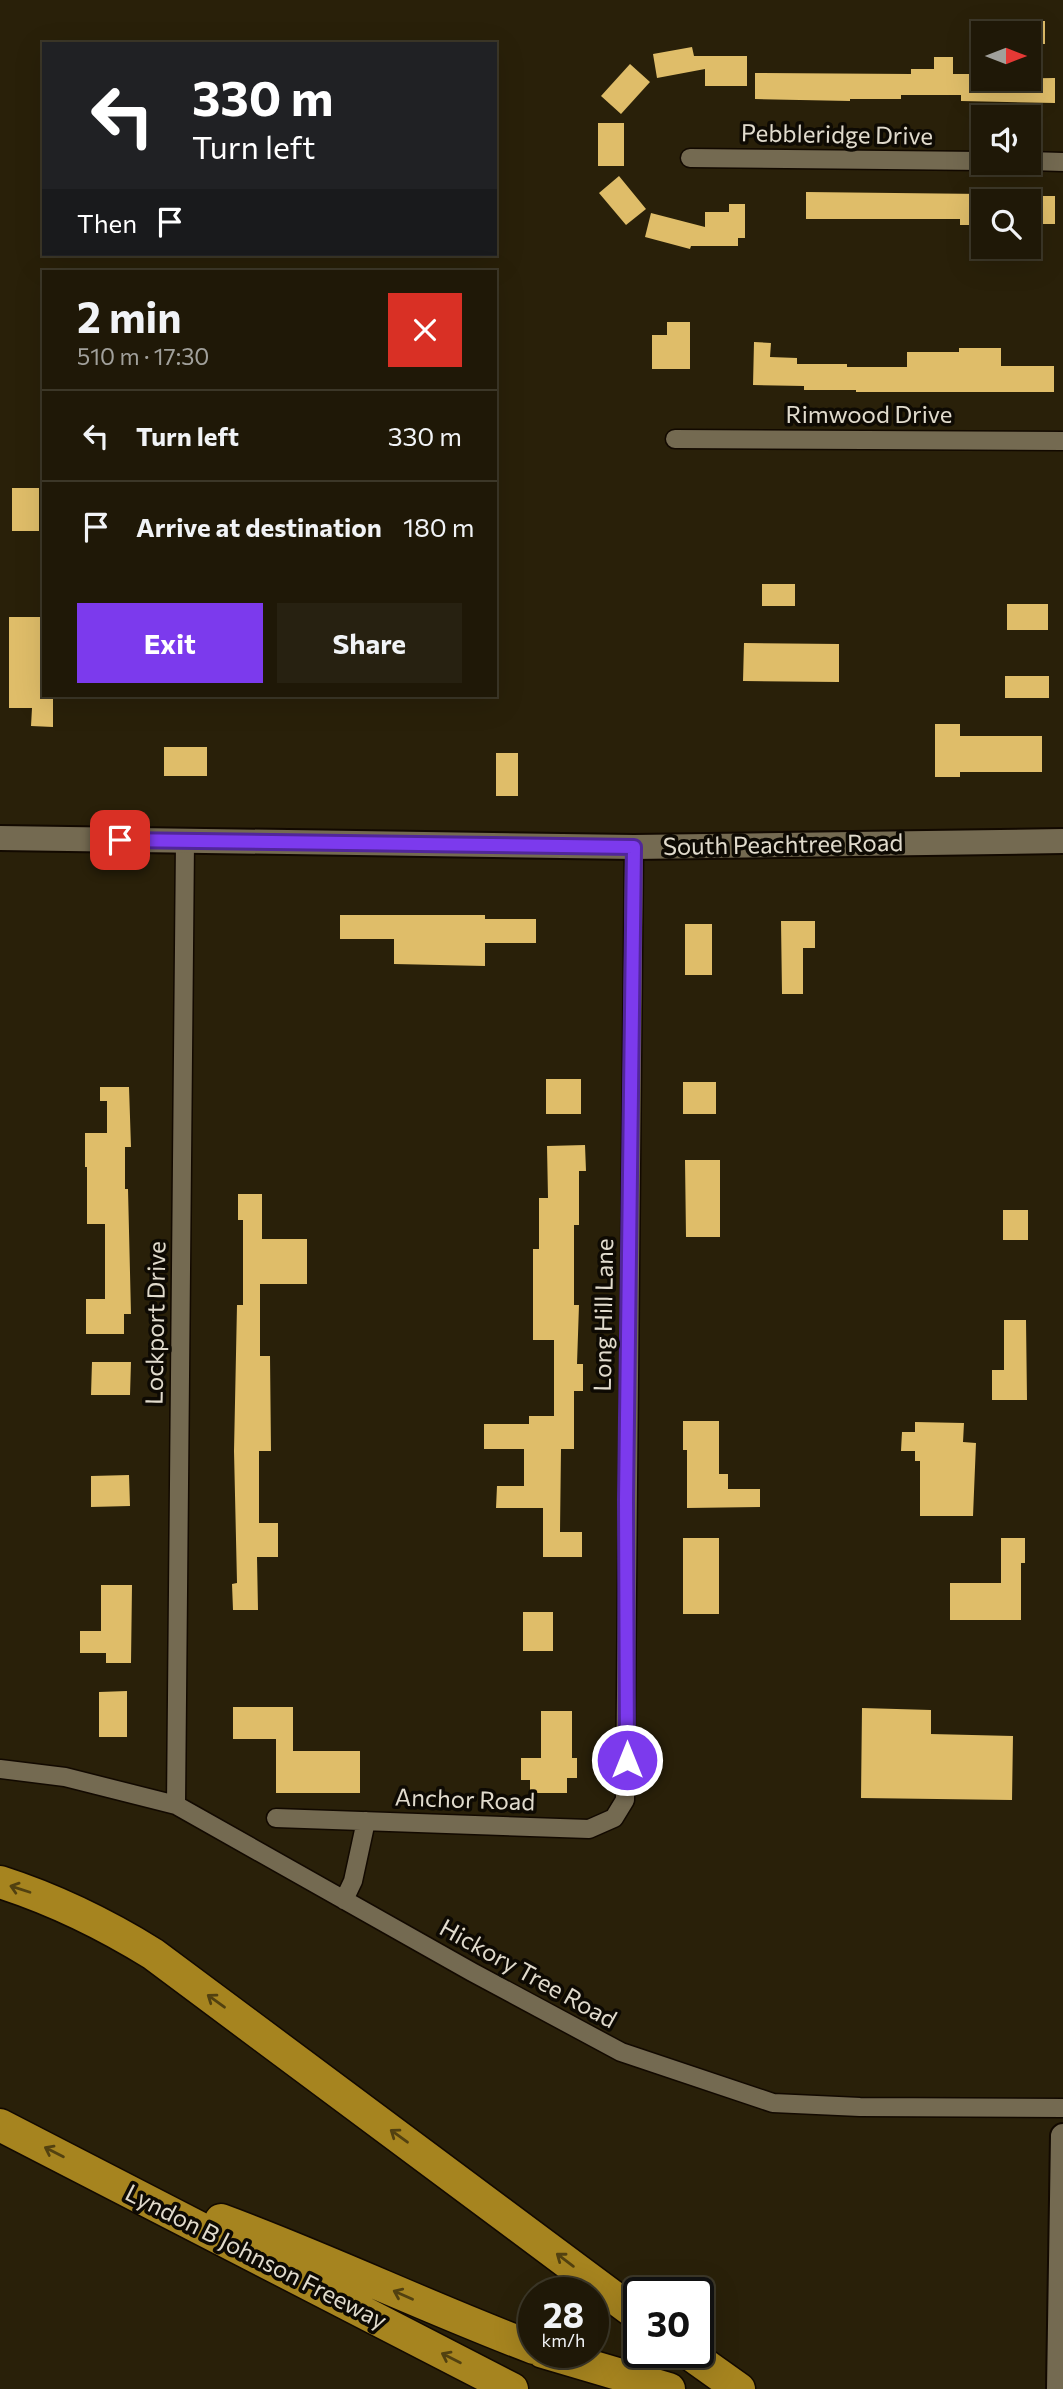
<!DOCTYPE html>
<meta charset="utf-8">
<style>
:root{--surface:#1f1807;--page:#272111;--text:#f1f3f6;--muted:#a1a09b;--line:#3c3728;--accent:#7c3aed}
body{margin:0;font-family:Commissioner,sans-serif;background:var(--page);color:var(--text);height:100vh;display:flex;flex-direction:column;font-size:26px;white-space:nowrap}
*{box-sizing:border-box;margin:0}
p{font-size:23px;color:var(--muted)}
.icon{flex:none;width:38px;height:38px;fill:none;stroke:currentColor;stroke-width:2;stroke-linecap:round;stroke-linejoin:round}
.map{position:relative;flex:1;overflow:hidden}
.drawer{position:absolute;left:42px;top:270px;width:455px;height:427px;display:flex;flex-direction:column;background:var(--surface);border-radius:0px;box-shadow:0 7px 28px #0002,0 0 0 2px var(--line)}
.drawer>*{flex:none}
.banner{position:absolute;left:42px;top:42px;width:455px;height:214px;border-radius:0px;box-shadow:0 7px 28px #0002,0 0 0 2px var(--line);background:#202124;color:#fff;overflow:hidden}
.needle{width:46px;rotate:90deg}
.tools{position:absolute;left:971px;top:21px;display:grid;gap:14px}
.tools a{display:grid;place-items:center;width:70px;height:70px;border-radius:0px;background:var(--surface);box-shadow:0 7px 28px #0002,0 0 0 2px var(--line);font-size:35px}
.speed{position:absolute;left:518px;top:2277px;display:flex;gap:14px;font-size:35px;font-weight:700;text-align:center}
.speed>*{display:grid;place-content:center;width:91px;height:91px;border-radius:50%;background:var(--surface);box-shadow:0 7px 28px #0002,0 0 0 2px var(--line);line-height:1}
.speed small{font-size:18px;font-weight:400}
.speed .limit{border:4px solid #111;border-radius:10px;background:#fff;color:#111}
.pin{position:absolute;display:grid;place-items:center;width:60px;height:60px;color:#fff;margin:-30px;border-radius:14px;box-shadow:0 4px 10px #0006}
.me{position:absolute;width:77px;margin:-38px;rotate:0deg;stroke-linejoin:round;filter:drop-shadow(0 0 5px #0008)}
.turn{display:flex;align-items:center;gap:24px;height:147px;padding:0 35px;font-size:32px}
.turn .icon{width:91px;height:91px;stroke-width:2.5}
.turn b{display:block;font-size:49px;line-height:60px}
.then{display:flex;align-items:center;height:66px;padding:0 35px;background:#0003;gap:14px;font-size:26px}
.round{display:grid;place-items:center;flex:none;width:74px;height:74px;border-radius:0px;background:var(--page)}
.head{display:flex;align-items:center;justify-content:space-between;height:119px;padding:0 35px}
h1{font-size:42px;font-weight:700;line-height:52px}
.button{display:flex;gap:14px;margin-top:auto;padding:14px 35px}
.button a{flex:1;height:80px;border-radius:0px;background:var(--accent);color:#fff;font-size:28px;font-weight:700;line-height:80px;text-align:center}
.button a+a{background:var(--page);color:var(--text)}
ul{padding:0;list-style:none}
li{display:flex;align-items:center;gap:21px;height:91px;padding:0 35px;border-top:2px solid var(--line)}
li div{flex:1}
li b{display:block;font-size:26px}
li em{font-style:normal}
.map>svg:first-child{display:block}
.building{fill:#dfbd69}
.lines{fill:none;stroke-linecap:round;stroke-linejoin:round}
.minor-casing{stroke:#120900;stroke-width:21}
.secondary-casing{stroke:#120900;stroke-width:28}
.motorway-casing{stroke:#120900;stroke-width:35}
.minor{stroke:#746a51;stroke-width:18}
.secondary{stroke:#746a51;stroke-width:24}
.motorway{stroke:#a6841f;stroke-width:32}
.oneway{stroke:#524110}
.route-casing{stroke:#51269a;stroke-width:18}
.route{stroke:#7c3aed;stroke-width:12}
.labels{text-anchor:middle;stroke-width:7;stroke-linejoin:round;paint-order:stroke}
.street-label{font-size:24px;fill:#e1dbcd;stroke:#0e0a03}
</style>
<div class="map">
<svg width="1063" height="2389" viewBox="0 0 1063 2389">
<rect width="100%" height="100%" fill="#292009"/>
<path class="building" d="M 1029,21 L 1045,21 L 1045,44 L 1029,44 Z
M 692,47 L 694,56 L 747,56 L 747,86 L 705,86 L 705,69 L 657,78 L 653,54 Z
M 934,57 L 953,57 L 953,74 L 984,74 L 984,79 L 1055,78 L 1055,103 L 961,101 L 961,95 L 901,95 L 901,99 L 850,99 L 850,101 L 755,99 L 755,73 L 911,74 L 911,69 L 934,69 Z
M 630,64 L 650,82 L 621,114 L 601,96 Z
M 598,123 L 624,123 L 624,166 L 598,166 Z
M 619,176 L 646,209 L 626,225 L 599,193 Z
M 806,192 L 984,194 L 984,225 L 960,225 L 960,219 L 806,219 Z
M 1029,196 L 1055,196 L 1055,224 L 1029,224 Z
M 729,204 L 745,204 L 745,238 L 738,238 L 738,246 L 691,246 L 690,249 L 645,237 L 651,213 L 705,227 L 705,212 L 729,212 Z
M 667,322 L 690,322 L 690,369 L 652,369 L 652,335 L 667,335 Z
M 754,342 L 771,343 L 770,357 L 797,358 L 797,364 L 847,364 L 847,367 L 907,367 L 907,352 L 959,352 L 959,348 L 1001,348 L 1001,366 L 1054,366 L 1054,392 L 856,392 L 856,390 L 804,390 L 804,386 L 753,385 Z
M 12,488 L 39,488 L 39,531 L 12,531 Z
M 762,584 L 795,584 L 795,606 L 762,606 Z
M 1007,604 L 1048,604 L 1048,630 L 1007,630 Z
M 9,617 L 44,617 L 44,695 L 53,695 L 53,727 L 31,726 L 32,708 L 9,708 Z
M 744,643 L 839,644 L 839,682 L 743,681 Z
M 1005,676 L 1049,676 L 1049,698 L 1005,698 Z
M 935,724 L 960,724 L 960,736 L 1042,736 L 1042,772 L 960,772 L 960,777 L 935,777 Z
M 164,747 L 207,747 L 207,776 L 164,776 Z
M 496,753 L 518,753 L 518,796 L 496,796 Z
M 340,915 L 485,915 L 485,919 L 536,919 L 536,943 L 485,943 L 485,966 L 394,964 L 394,939 L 340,939 Z
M 781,921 L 815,921 L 815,948 L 803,948 L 803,994 L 782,994 Z
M 685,924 L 712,924 L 712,975 L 685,975 Z
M 546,1079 L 581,1079 L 581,1114 L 546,1114 Z
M 683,1082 L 716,1082 L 716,1114 L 683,1114 Z
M 100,1087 L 129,1087 L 131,1147 L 125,1147 L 125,1189 L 128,1189 L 131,1314 L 124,1314 L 124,1334 L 86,1334 L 86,1299 L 105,1299 L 105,1224 L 87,1224 L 87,1167 L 85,1167 L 85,1133 L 107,1133 L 107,1101 L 100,1101 Z
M 585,1145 L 586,1171 L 579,1171 L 579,1225 L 574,1225 L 574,1305 L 579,1305 L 577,1364 L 583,1364 L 583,1391 L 574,1391 L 574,1449 L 561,1449 L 560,1532 L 582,1532 L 582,1557 L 543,1557 L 543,1508 L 496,1508 L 497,1486 L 524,1486 L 524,1449 L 484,1449 L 484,1424 L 529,1424 L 529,1416 L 554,1416 L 554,1340 L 533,1340 L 533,1249 L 539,1249 L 539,1198 L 548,1198 L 547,1146 Z
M 685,1160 L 720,1160 L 720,1237 L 686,1237 Z
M 238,1194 L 262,1194 L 262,1239 L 307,1239 L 307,1284 L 260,1284 L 260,1356 L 270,1356 L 271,1451 L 259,1451 L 259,1523 L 278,1523 L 278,1557 L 257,1557 L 258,1610 L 233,1610 L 232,1584 L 237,1583 L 234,1451 L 237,1305 L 243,1305 L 243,1220 L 238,1220 Z
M 1003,1210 L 1028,1210 L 1028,1240 L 1003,1240 Z
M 1004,1320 L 1026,1320 L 1027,1400 L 992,1400 L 992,1370 L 1004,1370 Z
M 92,1362 L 131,1362 L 130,1395 L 91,1395 Z
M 683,1421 L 719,1421 L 719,1474 L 728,1474 L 728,1489 L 760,1489 L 760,1507 L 687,1508 L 687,1450 L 683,1450 Z
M 915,1422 L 964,1423 L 963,1442 L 976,1443 L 973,1516 L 920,1516 L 920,1461 L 915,1461 L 915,1451 L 901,1451 L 902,1432 L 915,1432 Z
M 129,1475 L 130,1506 L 91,1507 L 91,1476 Z
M 683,1538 L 719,1538 L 719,1614 L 683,1614 Z
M 1001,1538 L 1025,1538 L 1025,1563 L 1021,1563 L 1021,1620 L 950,1620 L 950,1583 L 1001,1583 Z
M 101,1585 L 132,1585 L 131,1663 L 106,1663 L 106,1653 L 80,1653 L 80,1631 L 101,1631 Z
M 523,1612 L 553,1612 L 553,1651 L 523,1651 Z
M 127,1691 L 127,1737 L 99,1737 L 99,1692 Z
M 233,1707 L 293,1707 L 293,1751 L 360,1751 L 360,1793 L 276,1793 L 276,1739 L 233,1739 Z
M 862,1708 L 931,1710 L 931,1734 L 1013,1736 L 1012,1800 L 861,1798 Z
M 541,1711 L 572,1711 L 572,1758 L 577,1758 L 577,1778 L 567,1778 L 567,1793 L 530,1793 L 530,1780 L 521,1780 L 521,1758 L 541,1758 Z"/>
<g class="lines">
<g class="minor-casing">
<path id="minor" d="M 690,158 L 984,161
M 1029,161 L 1063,162
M 675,439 L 1063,441
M 0,1769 L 65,1777 L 176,1805 L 472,1972 L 621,2052 L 773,2103 L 860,2107 L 1063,2108
M 176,1805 L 185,841
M 276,1818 L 589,1829 L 614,1818 L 625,1800 L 634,847
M 344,1900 L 353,1881 L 366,1821"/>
</g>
<g class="secondary-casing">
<path id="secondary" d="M 0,838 L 634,847 L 1063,841
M 1059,2389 L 1063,2136"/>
</g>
<g class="motorway-casing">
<path id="motorway" d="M 0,1882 C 56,1900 103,1923 153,1954 L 639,2316
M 0,2125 L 512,2389
M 221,2220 C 327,2259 428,2308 534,2348
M 543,2352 L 669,2389
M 687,2352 L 739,2389"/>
</g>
<use href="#minor" class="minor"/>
<use href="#secondary" class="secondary"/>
<use href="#motorway" class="motorway"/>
</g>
<defs><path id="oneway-shaft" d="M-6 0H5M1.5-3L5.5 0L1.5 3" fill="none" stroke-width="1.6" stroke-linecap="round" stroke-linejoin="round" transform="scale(1.75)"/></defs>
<g class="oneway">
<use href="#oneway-shaft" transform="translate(20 1889) rotate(-162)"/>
<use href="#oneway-shaft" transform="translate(216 2001) rotate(-144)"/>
<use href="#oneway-shaft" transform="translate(399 2136) rotate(-144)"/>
<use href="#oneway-shaft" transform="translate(54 2152) rotate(-153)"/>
<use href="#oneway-shaft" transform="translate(565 2260) rotate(-143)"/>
<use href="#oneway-shaft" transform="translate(403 2295) rotate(-156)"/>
<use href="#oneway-shaft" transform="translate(451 2358) rotate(-153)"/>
</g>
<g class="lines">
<g class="route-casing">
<path id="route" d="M 120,840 L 634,847 L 626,1500 L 627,1760"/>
</g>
<use href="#route" class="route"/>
</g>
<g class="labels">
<g class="street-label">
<text transform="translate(837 135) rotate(1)" y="8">Pebbleridge Drive</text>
<text x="869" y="423">Rimwood Drive</text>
<text transform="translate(783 845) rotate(-1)" y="8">South Peachtree Road</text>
<text transform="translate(604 1315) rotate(-89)" y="8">Long Hill Lane</text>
<text transform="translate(156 1323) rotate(-89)" y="8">Lockport Drive</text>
<text transform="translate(465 1800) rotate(2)" y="8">Anchor Road</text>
<text transform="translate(528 1974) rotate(29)" y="8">Hickory Tree Road</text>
<text transform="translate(256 2257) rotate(27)" y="8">Lyndon B Johnson Freeway</text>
</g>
</g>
</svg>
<div class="tools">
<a><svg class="needle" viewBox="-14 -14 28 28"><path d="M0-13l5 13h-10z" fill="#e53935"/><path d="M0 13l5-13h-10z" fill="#a1a09b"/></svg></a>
<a><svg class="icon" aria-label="sound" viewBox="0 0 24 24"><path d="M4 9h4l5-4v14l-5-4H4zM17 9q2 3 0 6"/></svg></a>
<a><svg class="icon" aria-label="search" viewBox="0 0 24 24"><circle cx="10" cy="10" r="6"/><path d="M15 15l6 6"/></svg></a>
</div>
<div class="speed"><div>28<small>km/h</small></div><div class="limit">30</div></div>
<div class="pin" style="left:120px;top:840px;background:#d93025"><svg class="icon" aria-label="arrive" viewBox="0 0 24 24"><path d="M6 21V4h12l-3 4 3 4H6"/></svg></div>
<svg class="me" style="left:627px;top:1760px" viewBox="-20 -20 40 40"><circle r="17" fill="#7c3aed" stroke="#fff" stroke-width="3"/><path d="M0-11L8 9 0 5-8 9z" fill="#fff"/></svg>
<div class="banner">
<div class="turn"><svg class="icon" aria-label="left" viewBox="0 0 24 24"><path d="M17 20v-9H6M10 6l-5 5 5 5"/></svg><div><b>330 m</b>Turn left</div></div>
<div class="then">Then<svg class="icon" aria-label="arrive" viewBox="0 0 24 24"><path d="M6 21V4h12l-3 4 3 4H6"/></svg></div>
</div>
<section class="drawer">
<div class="head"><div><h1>2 min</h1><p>510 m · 17:30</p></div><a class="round" style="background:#d93025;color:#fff"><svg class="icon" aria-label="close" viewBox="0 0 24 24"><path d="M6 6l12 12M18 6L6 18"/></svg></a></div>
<ul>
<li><svg class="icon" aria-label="left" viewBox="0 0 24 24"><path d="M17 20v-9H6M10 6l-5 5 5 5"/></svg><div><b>Turn left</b></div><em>330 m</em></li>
<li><svg class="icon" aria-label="arrive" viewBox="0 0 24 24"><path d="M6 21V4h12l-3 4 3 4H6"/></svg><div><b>Arrive at destination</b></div><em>180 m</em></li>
</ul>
<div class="button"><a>Exit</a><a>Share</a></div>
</section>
</div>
